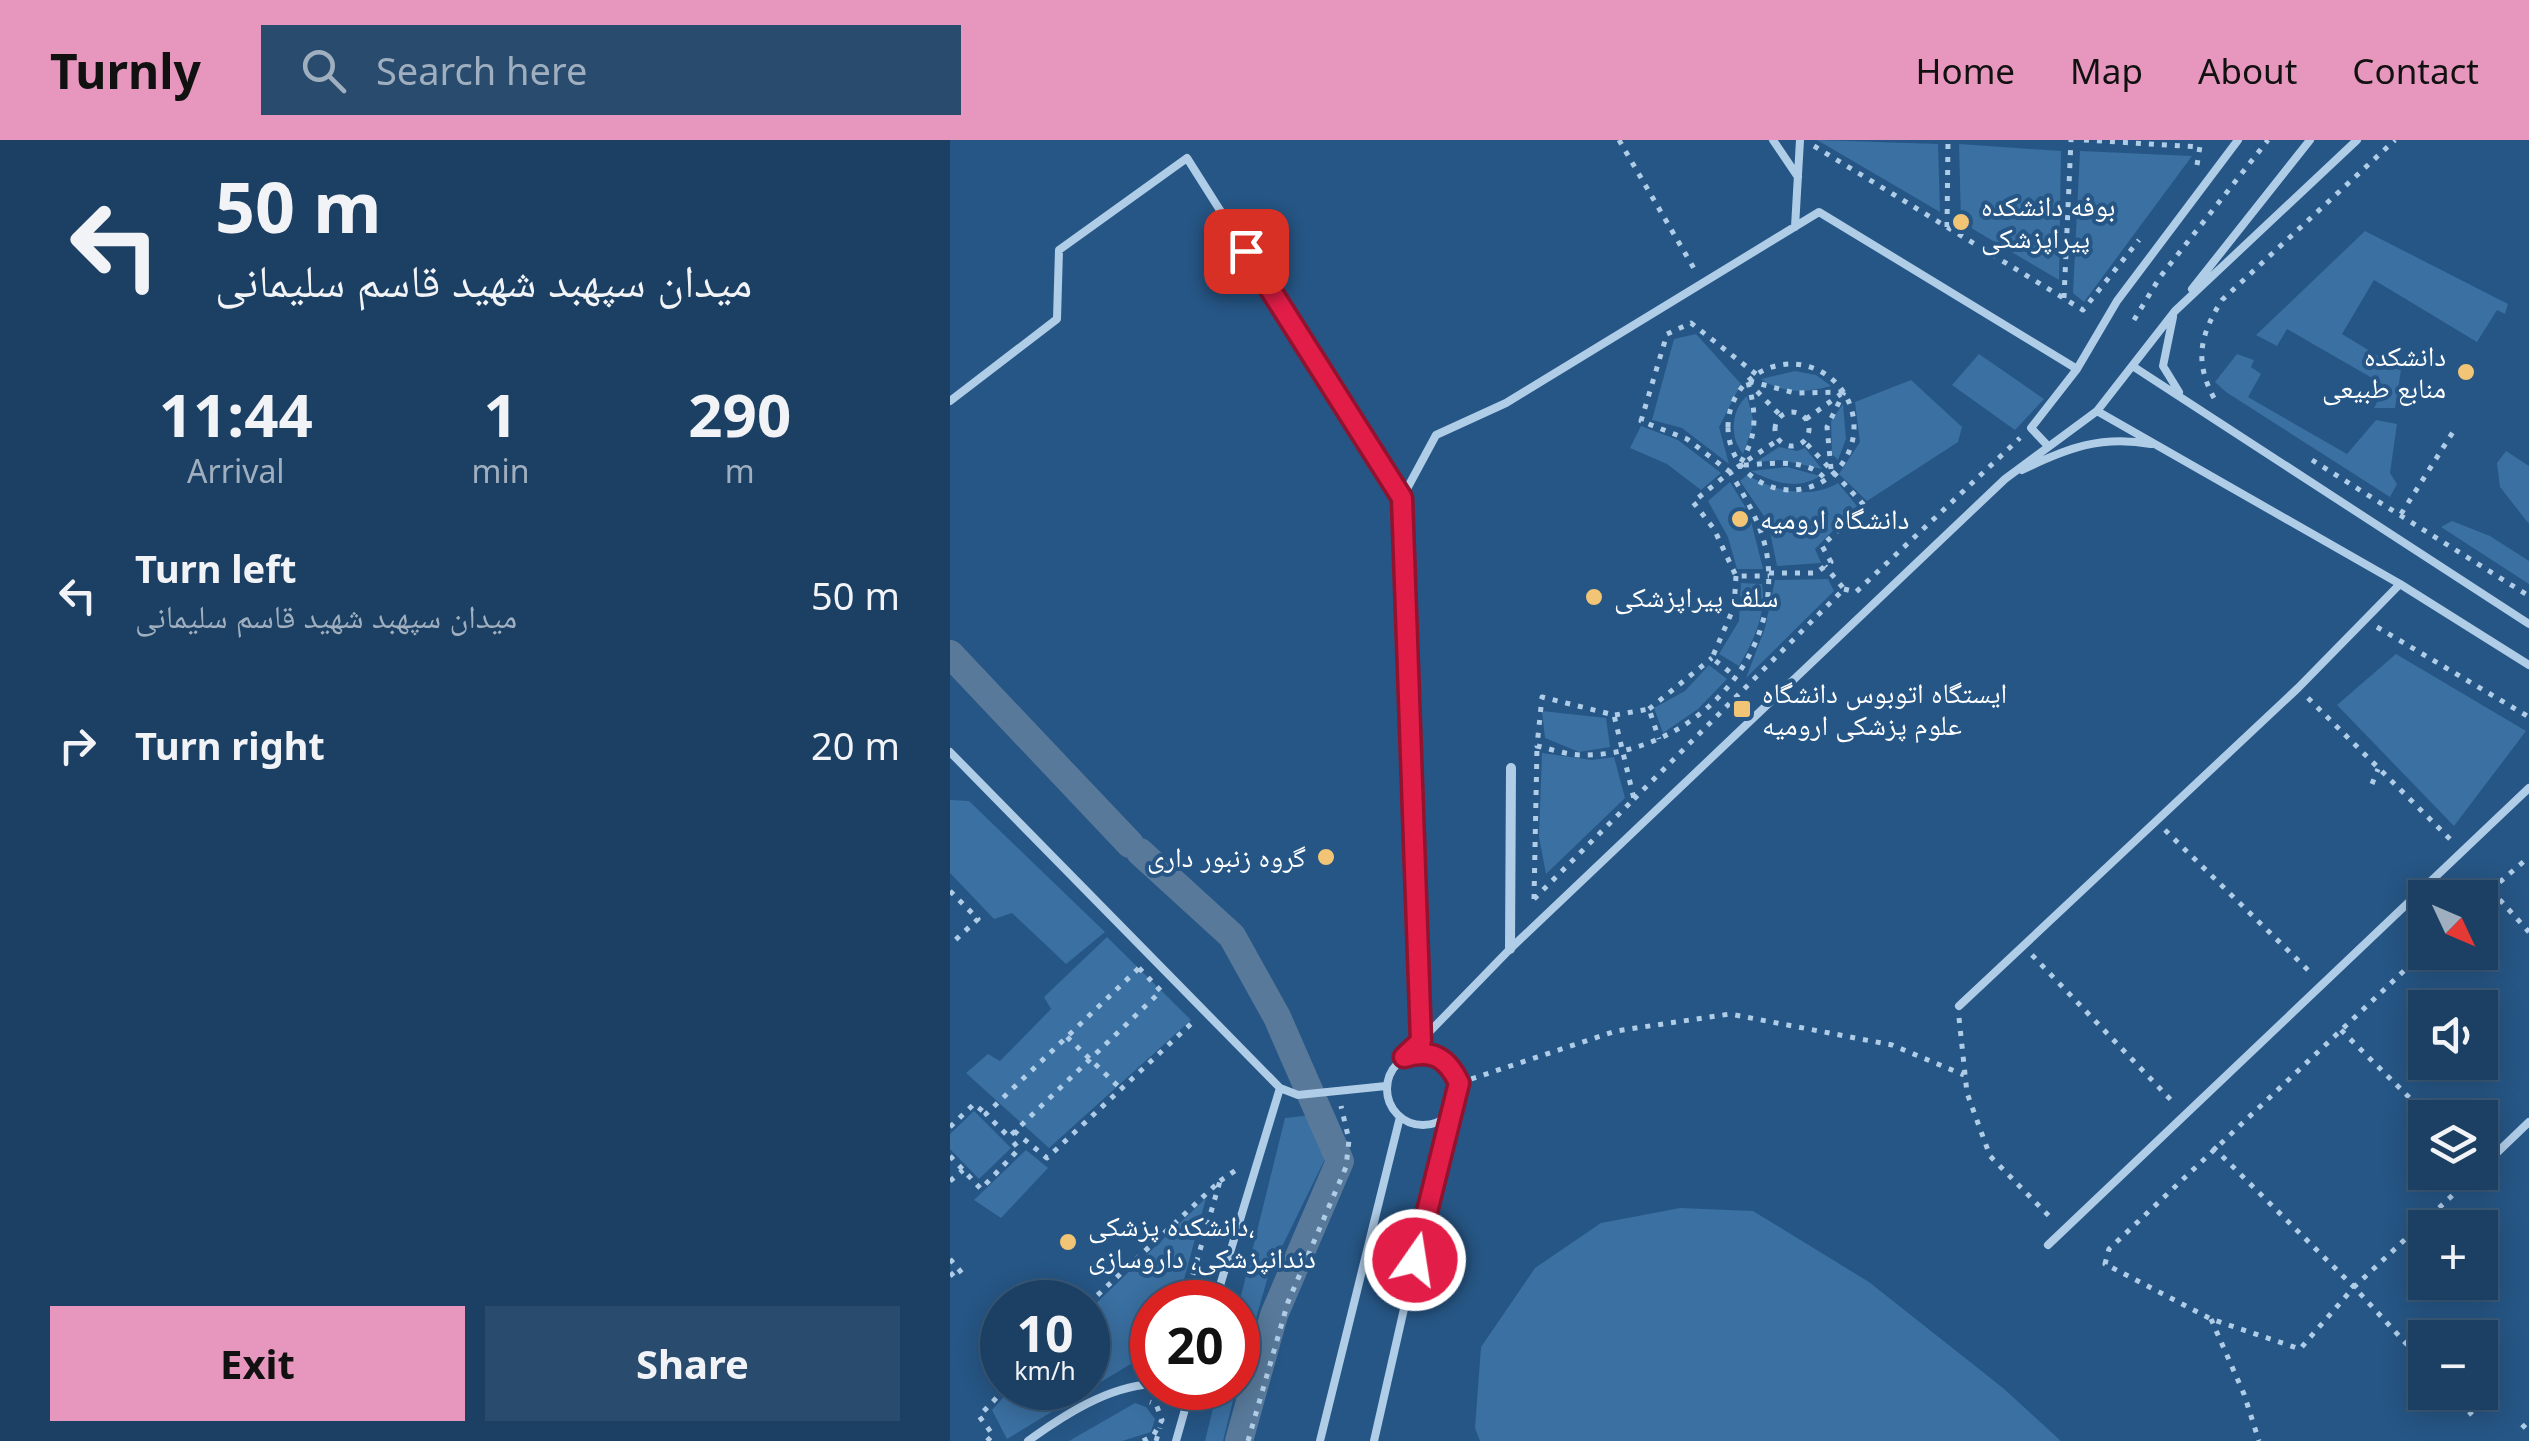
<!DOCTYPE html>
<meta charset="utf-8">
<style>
:root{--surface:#1c4064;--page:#294b6d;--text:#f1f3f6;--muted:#a0afbf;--line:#3a5978;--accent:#e797bd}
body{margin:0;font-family:"Noto Sans","Noto Naskh Arabic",sans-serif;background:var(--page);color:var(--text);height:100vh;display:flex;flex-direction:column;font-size:38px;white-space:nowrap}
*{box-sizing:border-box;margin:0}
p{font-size:32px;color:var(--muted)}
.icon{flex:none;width:55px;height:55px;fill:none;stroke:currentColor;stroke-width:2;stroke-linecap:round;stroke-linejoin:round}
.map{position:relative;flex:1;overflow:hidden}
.sheet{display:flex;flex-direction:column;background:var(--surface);width:950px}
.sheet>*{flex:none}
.top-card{background:#1c4064;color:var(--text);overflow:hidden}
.needle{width:65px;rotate:134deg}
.fabs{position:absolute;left:1458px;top:740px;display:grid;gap:20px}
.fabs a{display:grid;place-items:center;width:90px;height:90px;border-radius:0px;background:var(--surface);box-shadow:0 5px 25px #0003,0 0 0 2px var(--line);font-size:50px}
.speed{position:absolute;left:30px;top:1140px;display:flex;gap:20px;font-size:50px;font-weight:700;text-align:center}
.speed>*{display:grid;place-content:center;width:130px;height:130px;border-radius:50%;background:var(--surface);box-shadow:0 5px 25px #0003,0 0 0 2px var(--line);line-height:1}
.speed small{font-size:25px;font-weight:400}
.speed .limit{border:15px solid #d22;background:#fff;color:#111}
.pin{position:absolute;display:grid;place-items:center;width:85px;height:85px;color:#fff;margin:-42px;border-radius:20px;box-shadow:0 5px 15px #0006}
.me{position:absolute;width:110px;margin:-55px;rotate:13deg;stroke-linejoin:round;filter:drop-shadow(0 0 8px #0008)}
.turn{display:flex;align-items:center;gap:35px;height:210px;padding:0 50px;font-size:45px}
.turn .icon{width:130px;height:130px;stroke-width:2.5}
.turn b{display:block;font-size:70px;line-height:85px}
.eta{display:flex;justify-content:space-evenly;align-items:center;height:170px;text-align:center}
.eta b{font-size:60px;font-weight:700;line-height:70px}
.primary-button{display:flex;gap:20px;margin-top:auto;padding:20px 50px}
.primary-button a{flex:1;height:115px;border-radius:0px;background:var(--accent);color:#111;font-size:40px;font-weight:700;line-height:115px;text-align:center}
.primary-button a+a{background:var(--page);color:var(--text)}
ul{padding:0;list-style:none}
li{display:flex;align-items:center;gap:30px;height:150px;padding:0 50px}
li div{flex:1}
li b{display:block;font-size:38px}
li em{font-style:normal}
header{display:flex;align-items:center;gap:60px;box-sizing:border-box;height:140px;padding:0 50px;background:var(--accent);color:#111}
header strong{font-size:48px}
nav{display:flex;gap:55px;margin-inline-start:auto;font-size:35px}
.search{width:700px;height:90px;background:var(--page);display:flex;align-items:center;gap:25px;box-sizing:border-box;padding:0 35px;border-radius:0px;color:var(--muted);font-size:38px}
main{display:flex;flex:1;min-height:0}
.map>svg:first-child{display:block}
.green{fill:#3a70a2}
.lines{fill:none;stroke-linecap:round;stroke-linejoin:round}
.canal{stroke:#58799a;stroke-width:28}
.path{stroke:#b0cde8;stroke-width:5;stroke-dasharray:5 8;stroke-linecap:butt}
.lane{stroke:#b0cde8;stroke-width:8}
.street{stroke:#b0cde8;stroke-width:10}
.route-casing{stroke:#92132f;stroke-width:25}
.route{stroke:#e11d48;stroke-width:18}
.poi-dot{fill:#f1c575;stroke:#265685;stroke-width:4}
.labels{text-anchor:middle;stroke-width:8;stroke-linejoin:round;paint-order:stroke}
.poi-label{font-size:28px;fill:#fff;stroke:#265685;text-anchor:start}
</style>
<header>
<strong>Turnly</strong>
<div class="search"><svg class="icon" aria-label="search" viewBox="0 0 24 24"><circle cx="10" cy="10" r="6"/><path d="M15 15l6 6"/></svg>Search here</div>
<nav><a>Home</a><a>Map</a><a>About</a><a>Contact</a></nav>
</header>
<main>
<section class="sheet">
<div class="top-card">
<div class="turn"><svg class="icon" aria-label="left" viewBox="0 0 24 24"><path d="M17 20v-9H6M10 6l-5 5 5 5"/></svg><div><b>50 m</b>میدان سپهبد شهید قاسم سلیمانی</div></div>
</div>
<div class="eta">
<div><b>11:44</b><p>Arrival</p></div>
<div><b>1</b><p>min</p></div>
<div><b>290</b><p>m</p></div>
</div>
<ul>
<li><svg class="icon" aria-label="left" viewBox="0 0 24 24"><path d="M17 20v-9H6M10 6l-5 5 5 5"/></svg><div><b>Turn left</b><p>میدان سپهبد شهید قاسم سلیمانی</p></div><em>50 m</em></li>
<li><svg class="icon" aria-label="right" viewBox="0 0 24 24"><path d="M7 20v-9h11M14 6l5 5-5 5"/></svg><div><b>Turn right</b></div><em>20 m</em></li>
</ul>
<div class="primary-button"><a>Exit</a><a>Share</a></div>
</section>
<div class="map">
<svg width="1579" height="1301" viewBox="0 0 1579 1301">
<rect width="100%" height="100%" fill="#265685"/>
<path class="green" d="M 867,0 L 988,4 L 990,72 Z
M 1009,4 L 1111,11 L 1109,140 L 1011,82 Z
M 1130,11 L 1242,16 L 1134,162 L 1123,153 Z
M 1415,91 L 1558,164 L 1555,174 L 1547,170 L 1527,202 L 1424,140 L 1392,194 L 1451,230 L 1445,268 L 1424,268 L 1436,246 L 1337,189 L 1327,206 L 1306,195 Z
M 746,194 L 791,244 L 769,287 L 779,324 L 732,288 L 702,280 L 724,199 Z
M 1029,214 L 1094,259 L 1065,290 L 1002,245 Z
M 1287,214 L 1304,220 L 1301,227 L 1311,234 L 1298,257 L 1397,314 L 1426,280 L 1447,284 L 1440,333 L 1447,344 L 1440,357 L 1276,252 L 1265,242 Z
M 845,231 L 866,235 L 881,246 C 857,253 833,254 811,239 Z
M 961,240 L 1012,287 L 1008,302 L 917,361 L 889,334 L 910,302 L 905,262 Z
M 797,256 L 804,283 L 793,314 C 779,297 781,270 797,256 Z
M 893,264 L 896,299 L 888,320 L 882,314 L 881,281 Z
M 691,286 L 728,300 L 771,333 L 751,350 L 717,324 L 680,308 Z
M 829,307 L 847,311 L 855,308 L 872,329 L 831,320 L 806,322 Z
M 1556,311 L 1579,326 L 1579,384 L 1550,347 L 1547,323 Z
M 837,327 L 870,336 C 847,351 823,342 801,331 Z
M 797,335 C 825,351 859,360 888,343 L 907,366 L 865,409 L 871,423 L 827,426 L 818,382 L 790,341 Z
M 780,342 L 799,373 L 813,429 L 787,429 L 778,397 L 758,361 Z
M 1502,381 L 1540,396 L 1579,421 L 1579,444 L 1491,387 Z
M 878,439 L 884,451 L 796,538 L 815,488 L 825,440 Z
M 791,443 L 812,444 C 817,472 803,503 789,526 L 769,514 L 789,481 Z
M 1446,514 L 1576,591 L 1504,686 L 1387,565 Z
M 759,525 L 777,539 L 748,569 L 713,593 L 704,568 L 735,551 Z
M 592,571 L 656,578 L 660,607 L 629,612 L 595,598 Z
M 592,613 L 642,620 L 664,617 L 675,658 L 596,734 L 589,697 Z
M 0,660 L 19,661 L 155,792 L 116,824 L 62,773 L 44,779 L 0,733 Z
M 157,797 L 241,880 L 99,1008 L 16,933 L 38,914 L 50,921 L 101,869 L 94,857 Z
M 24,971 L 61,1008 L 29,1039 L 0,1009 L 0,994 Z
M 363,975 L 377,990 L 377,1015 L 319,1133 L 288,1241 L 288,1168 L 335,978 Z
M 76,1010 L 98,1028 L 51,1078 L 24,1060 Z
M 256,1058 L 228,1162 L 202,1162 L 202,1211 L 57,1299 L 42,1270 L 62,1248 L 138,1248 L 138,1171 Z
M 730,1068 L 803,1071 L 919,1142 L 1053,1248 L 1111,1301 L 530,1301 L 525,1288 L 531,1207 L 585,1128 L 651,1083 Z
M 268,1248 L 286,1248 L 273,1301 L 255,1301 Z
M 185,1263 L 196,1267 L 205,1279 L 201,1292 L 172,1301 L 119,1301 Z"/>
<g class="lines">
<path class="canal" d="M 0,514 L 180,704
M 190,712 L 282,796 L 327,877 L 390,1021 L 324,1175 L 289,1301"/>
<path class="path" d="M 669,0 L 746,132
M 1134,0 L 1250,7
M 864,6 L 1133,170 L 1189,100
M 1247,25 L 1251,0
M 997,87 L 998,0
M 1114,158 L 1121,0
M 1184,180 L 1210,137 L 1318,0
M778 287a63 63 0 1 1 126 0a63 63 0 1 1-126 0Z
M 806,234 L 741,183 L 717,194 L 691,281 L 737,299 L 780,332 L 828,300
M 799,241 L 845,253 L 894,252
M 798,242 L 831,276
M 1264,258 C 1244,221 1250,195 1272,160 L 1445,0
M825 289a17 17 0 1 1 34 0a17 17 0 1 1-34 0Z
M 856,279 L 891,254
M 1362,320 L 1579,456
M 791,322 C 808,295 806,272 798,242
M 794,325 C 819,324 858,317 875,339
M 881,329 L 877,287 L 894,252
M 1451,374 L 1503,292
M 819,433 L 866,433 L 881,422 L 872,406 L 914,365 L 854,301
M 786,436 L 784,467 L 762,518 L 786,537
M 894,449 L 906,452 L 1070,298
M 1427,487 L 1579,577
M 1358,558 L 1501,700
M 699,569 L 762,518
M 665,575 L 699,569 L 709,599
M 1422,644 L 1428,629
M 684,659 L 894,449 L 875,426
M 1215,690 L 1359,831
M 1541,750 L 1579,792
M 0,751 L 28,779 L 0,805
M 584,759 L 684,659 L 664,575 L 592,557 L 587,606 C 601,609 617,615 632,615 C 734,616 828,528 818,423 C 815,390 797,360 780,332 L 743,362 L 764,389 L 786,436 L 819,436
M 584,759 L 587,607
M 1530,759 L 1579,717
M 1082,815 L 1222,961
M 189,828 L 211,851 L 59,997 L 36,974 Z
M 1009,878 L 1017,953 L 1040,1016 L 1100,1077 L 1104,1073
M 1391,890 L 1480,978
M 117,897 L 171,949
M 509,943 L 666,891 L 780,874 L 942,905 L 1014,935
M 0,987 L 24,964 L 36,974
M 64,991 L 97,1018 L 243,882
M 1263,1007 L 1404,1147 L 1350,1209 L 1261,1179 L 1155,1124 L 1159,1109 L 1475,811
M 0,1016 L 31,1049 L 69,1009 L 59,997
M 0,1041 L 13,1030
M 270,1041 L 289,1028
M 0,1119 L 16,1138
M 0,1136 L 8,1129
M 138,1164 L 270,1041 L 235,1162
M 1261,1179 L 1294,1254 L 1309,1301
M 1475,1224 L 1404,1147 L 1521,1038
M 185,1230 L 202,1216
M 1502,1252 L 1522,1275
M 1572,1288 L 1579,1281
M 37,1301 L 43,1295 L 29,1276 L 56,1248
M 193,1301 L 203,1296 L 212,1280 L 206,1264 L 200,1262
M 206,1301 L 210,1288
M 298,1301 L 338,1162 L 396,1027 L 399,1000 L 391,966"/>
<path class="lane" d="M 823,0 L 848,37
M 845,87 L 850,0
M 1242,149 L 1360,0
M 1223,177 L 1213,226 L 1229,252
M 1184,227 L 1579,484
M 0,261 L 107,179 L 109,110 L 237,18 L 452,358
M 1147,271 L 1450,444 L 1579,525
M 1098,306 L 1081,288 L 1127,229 L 1167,161 L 1288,0
M 1072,330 C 1117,308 1151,295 1201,304
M 0,612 L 330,948 L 348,955 L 436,946
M 1009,866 L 1348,548 L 1450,444
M 471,901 L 452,358 L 486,295 L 556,263 L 869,72 L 1127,229
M437 949a36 36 0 1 1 72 0a36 36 0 1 1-72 0Z
M 455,917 L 560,809 L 1055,339 L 1147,271 L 1225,171 L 1407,0
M 1531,1028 L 1579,982
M 1098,1105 L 1579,648
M 265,1162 L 330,948
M 78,1301 C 114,1275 157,1247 202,1244
M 226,1301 L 241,1248
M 370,1301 L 450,977
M 424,1301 L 498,975"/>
<path class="street" d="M 560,809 L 561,628"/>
</g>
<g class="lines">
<g class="route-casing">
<path id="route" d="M 296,111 L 452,358 L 471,901 L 454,917 C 482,909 497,917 509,943 L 465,1120"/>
</g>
<use href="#route" class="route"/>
</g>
<g class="poi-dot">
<circle cx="1011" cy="82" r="10"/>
<circle cx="1516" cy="232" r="10"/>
<circle cx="790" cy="379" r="10"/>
<circle cx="644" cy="457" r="10"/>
<rect x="782" y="559" width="20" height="20" rx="5"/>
<circle cx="376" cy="717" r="10"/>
<circle cx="118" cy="1102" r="10"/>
</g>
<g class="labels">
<g class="poi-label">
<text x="1031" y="76">بوفه دانشکده<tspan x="1031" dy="32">پیراپزشکی</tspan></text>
<text x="1496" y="226" text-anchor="end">دانشکده<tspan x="1496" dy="32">منابع طبیعی</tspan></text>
<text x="810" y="389">دانشگاه ارومیه</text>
<text x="664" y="467">سلف پیراپزشکی</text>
<text x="812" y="563">ایستگاه اتوبوس دانشگاه<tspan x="812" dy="32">علوم پزشکی ارومیه</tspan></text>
<text x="356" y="727" text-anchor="end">گروه زنبور داری</text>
<text x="138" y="1096">دانشکده پزشکی،<tspan x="138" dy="32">دندانپزشکی، داروسازی</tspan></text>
</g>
</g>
</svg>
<div class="fabs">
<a><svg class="needle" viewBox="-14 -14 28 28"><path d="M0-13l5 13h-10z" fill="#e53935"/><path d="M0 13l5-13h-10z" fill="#a0afbf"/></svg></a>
<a><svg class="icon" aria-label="sound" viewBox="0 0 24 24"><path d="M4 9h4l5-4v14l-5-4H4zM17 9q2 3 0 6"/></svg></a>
<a><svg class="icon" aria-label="layers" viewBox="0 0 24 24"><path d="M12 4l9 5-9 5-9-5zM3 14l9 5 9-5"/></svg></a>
<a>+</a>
<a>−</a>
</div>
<div class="speed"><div>10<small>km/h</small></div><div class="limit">20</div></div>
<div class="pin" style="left:296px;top:111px;background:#d93025"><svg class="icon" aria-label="arrive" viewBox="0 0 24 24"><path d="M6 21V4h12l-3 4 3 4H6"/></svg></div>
<svg class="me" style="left:465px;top:1120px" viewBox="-20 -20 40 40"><circle r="17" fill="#e11d48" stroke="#fff" stroke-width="3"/><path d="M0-11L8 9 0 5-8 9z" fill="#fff"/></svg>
</div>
</main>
